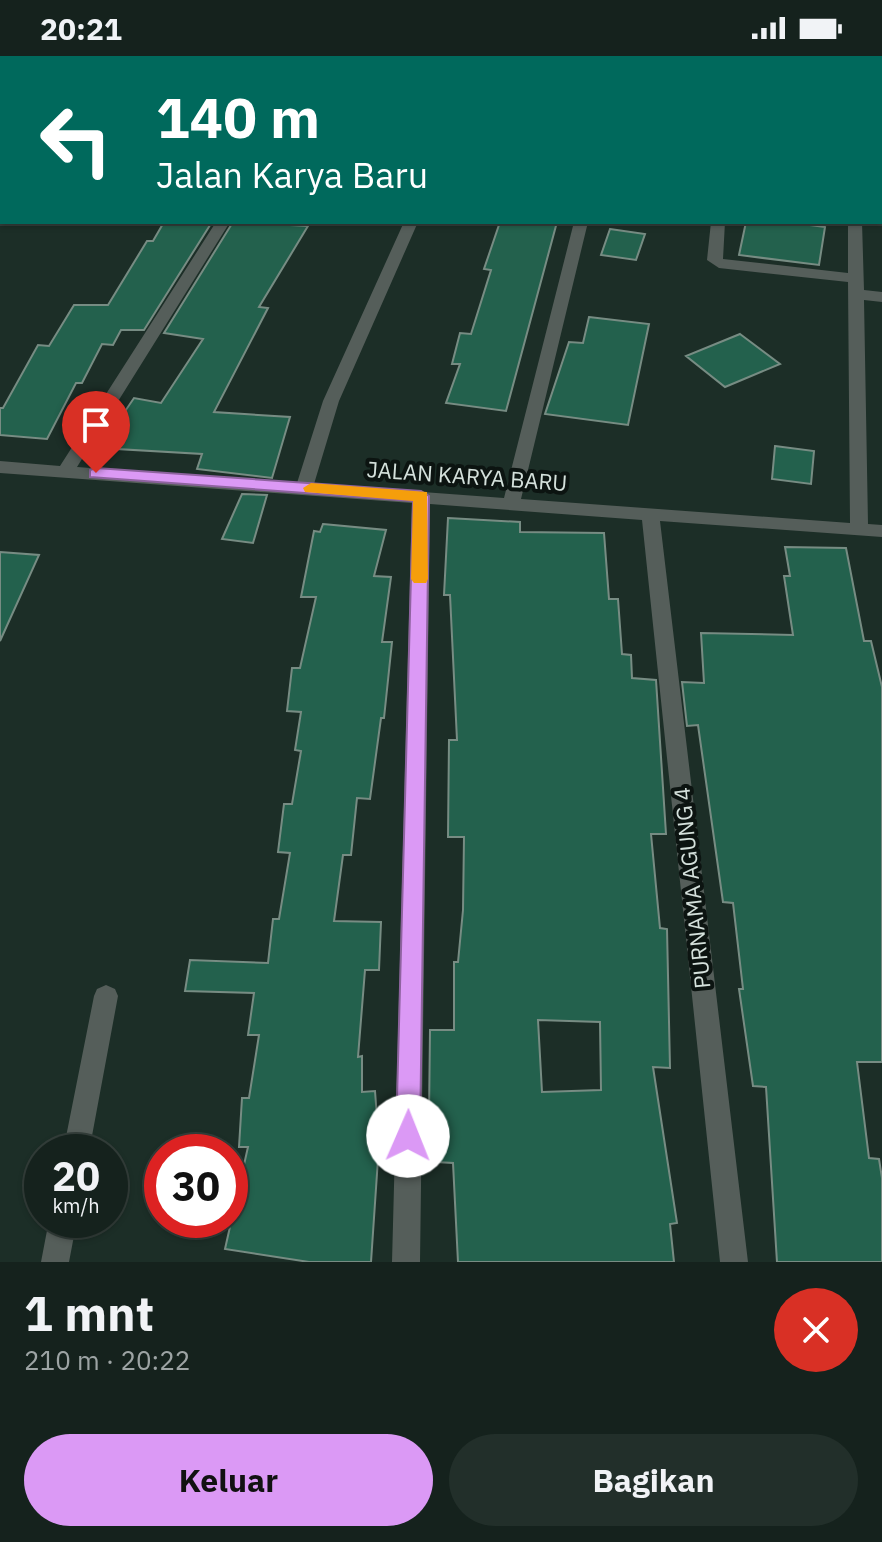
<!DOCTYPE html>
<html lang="id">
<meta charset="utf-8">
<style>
:root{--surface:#15221d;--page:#222f2a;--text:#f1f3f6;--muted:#9da4a4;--line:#343f3b;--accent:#db99f5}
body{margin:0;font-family:"IBM Plex Sans",sans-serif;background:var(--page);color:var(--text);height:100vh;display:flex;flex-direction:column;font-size:30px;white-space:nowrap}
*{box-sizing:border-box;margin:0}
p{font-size:26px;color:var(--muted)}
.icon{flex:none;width:44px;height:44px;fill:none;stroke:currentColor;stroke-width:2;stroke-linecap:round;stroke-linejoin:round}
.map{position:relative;height:1206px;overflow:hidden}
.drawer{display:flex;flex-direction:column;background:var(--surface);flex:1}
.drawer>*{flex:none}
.hud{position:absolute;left:0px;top:0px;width:882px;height:168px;box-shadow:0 2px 6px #0004,0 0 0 2px var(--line);background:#00695c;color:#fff;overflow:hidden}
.speed{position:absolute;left:24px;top:1078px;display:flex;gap:16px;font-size:40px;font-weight:700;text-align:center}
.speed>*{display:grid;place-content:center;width:104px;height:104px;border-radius:50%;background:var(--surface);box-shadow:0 2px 6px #0004,0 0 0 2px var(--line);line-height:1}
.speed small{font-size:20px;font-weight:400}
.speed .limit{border:12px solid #d22;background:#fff;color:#111}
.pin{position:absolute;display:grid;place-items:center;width:68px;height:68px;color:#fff;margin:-82px -34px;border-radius:50% 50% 50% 0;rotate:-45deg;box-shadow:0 0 8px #0007}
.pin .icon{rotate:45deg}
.me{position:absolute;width:88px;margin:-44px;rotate:1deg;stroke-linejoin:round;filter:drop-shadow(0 0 6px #0008)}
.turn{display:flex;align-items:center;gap:28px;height:168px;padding:0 24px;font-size:36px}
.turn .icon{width:104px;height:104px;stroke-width:2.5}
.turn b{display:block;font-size:56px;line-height:68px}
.round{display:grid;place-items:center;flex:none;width:84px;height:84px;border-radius:42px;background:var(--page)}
.overview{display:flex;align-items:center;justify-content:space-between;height:136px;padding:0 24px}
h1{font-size:48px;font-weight:700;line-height:60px}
.cta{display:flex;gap:16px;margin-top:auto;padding:16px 24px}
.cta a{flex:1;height:92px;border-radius:48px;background:var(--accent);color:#111;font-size:32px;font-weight:700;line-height:92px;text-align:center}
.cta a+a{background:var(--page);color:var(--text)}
.status{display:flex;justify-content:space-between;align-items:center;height:56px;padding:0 40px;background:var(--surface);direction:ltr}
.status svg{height:22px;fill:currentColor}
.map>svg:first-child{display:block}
.building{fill:#23614d;stroke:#778c83;stroke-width:2;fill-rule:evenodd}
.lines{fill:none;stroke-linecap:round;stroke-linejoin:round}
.minor{fill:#555e5a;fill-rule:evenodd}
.route{fill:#db99f5;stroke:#8e639f;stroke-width:2}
.slow{fill:#f59e0b}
.labels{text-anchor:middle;stroke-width:8;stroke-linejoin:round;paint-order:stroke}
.street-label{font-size:22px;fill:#d5e1dc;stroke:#0c1411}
</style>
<div class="status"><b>20:21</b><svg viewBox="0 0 49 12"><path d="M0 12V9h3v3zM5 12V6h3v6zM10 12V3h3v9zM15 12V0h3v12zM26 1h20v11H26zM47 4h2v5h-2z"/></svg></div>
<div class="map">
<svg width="882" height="1206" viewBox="0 0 882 1206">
<rect width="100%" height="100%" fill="#1c2e27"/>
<path class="building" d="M 164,166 L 212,166 L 144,274 L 121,274 L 113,289 L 102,288 L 82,327 L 76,327 L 47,383 L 0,379 L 0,352 L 3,352 L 38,289 L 49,290 L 74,249 L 108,249 L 147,185 L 153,185 Z
M 233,166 L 308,170 L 259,251 L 268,252 L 214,356 L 290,361 L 272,422 L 197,413 L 202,398 L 100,392 L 134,342 L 161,347 L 203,283 L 164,277 Z
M 500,166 L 557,166 L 506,355 L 446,347 L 460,308 L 452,308 L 460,277 L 471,278 L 491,214 L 484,213 Z
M 746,166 L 787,166 L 825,171 L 819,209 L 739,199 Z
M 610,173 L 645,178 L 636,204 L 601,199 Z
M 589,261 L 649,268 L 628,369 L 545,358 L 569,286 L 583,287 Z
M 740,278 L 780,308 L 725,331 L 686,300 Z
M 775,390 L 814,395 L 811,428 L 772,423 Z
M 242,438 L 267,439 L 253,487 L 222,483 Z
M 448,462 L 520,466 L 520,476 L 604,477 L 609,543 L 618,543 L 622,598 L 631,599 L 632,622 L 656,624 L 666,778 L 651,778 L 660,872 L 667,873 L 670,1012 L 653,1011 L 677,1167 L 670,1168 L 674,1206 L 458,1206 L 453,1107 L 436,1106 L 436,1061 L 429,1061 L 430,974 L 454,974 L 454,906 L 458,906 L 463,854 L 464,781 L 448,781 L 449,684 L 457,684 L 450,539 L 444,539 ZM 538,964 L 600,966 L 601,1034 L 542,1036 Z
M 323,468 L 386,474 L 374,520 L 391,521 L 382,586 L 392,586 L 384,662 L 381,662 L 370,743 L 357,742 L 351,799 L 343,799 L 334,865 L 381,866 L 379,914 L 365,914 L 358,1001 L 362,1000 L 362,1036 L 375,1035 L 379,1088 L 371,1206 L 309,1206 L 225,1193 L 248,1091 L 239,1091 L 242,1042 L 249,1042 L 259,979 L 248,979 L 254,937 L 185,935 L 190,904 L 268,907 L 273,863 L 279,863 L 290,797 L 278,796 L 284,748 L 292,748 L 301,695 L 295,694 L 301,656 L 287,655 L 292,612 L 300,612 L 316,541 L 301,541 L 314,475 L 320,476 Z
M 785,491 L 846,492 L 864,585 L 871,585 L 882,631 L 882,1006 L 857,1006 L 869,1102 L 879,1103 L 882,1122 L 882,1206 L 777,1206 L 766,1031 L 753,1030 L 739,933 L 743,933 L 733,847 L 723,846 L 698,669 L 687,670 L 682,626 L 704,627 L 701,577 L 793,579 L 784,520 L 790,520 Z
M 0,496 L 39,499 L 0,585 Z"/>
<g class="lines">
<path class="minor" d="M 616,0 L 628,0 L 628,2 L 616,2 Z
M 706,0 L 718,0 L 718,2 L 706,2 Z
M 867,0 L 879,0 L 879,2 L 867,2 Z
M 2,56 L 2,66 L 0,67 L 0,57 Z
M 880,105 L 882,105 L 882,113 L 880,113 Z
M 216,166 L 230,166 L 77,411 L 297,427 L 323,345 L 404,166 L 418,166 L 339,345 L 314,428 L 504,442 L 574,166 L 588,166 L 521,443 L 850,467 L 848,226 L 719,212 L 707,204 L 711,166 L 725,166 L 723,203 L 848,217 L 848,166 L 862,166 L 864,234 L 882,236 L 882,246 L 864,244 L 868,468 L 882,469 L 882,481 L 660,465 L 748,1206 L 720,1206 L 642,464 L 430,448 L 420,1206 L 392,1206 L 412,447 L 0,417 L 0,405 L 60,410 Z
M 106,929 L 115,933 L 118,940 L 89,1096 L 63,1096 L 94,940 L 97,933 Z
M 49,1164 L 77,1164 L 69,1206 L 41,1206 Z"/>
</g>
<path class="route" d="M 96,412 L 421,435 L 429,440 L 420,1080 L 417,1088 L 408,1091 L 400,1088 L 396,1080 L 413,445 L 90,421 L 90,414 Z"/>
<path class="slow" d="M 311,427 L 427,436 L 428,523 L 426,527 L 414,527 L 411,523 L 413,445 L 305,436 L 303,432 Z"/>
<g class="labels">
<g class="street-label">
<text transform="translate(467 420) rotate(4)" y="8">JALAN KARYA BARU</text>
<text transform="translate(692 832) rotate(-96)" y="8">PURNAMA AGUNG 4</text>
</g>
</g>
</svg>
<div class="speed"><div>20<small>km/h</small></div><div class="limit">30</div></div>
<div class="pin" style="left:96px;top:417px;background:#d93025"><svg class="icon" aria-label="arrive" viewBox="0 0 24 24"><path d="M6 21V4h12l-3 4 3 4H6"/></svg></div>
<svg class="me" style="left:408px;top:1080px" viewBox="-20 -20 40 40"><circle r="19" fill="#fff"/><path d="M0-13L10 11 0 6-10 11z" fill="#db99f5"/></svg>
<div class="hud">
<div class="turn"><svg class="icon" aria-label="left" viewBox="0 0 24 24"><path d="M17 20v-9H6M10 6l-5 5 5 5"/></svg><div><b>140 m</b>Jalan Karya Baru</div></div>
</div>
</div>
<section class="drawer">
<div class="overview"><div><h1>1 mnt</h1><p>210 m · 20:22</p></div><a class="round" style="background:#d93025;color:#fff"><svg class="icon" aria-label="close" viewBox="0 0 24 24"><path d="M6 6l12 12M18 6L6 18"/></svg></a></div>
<div class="cta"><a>Keluar</a><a>Bagikan</a></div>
</section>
